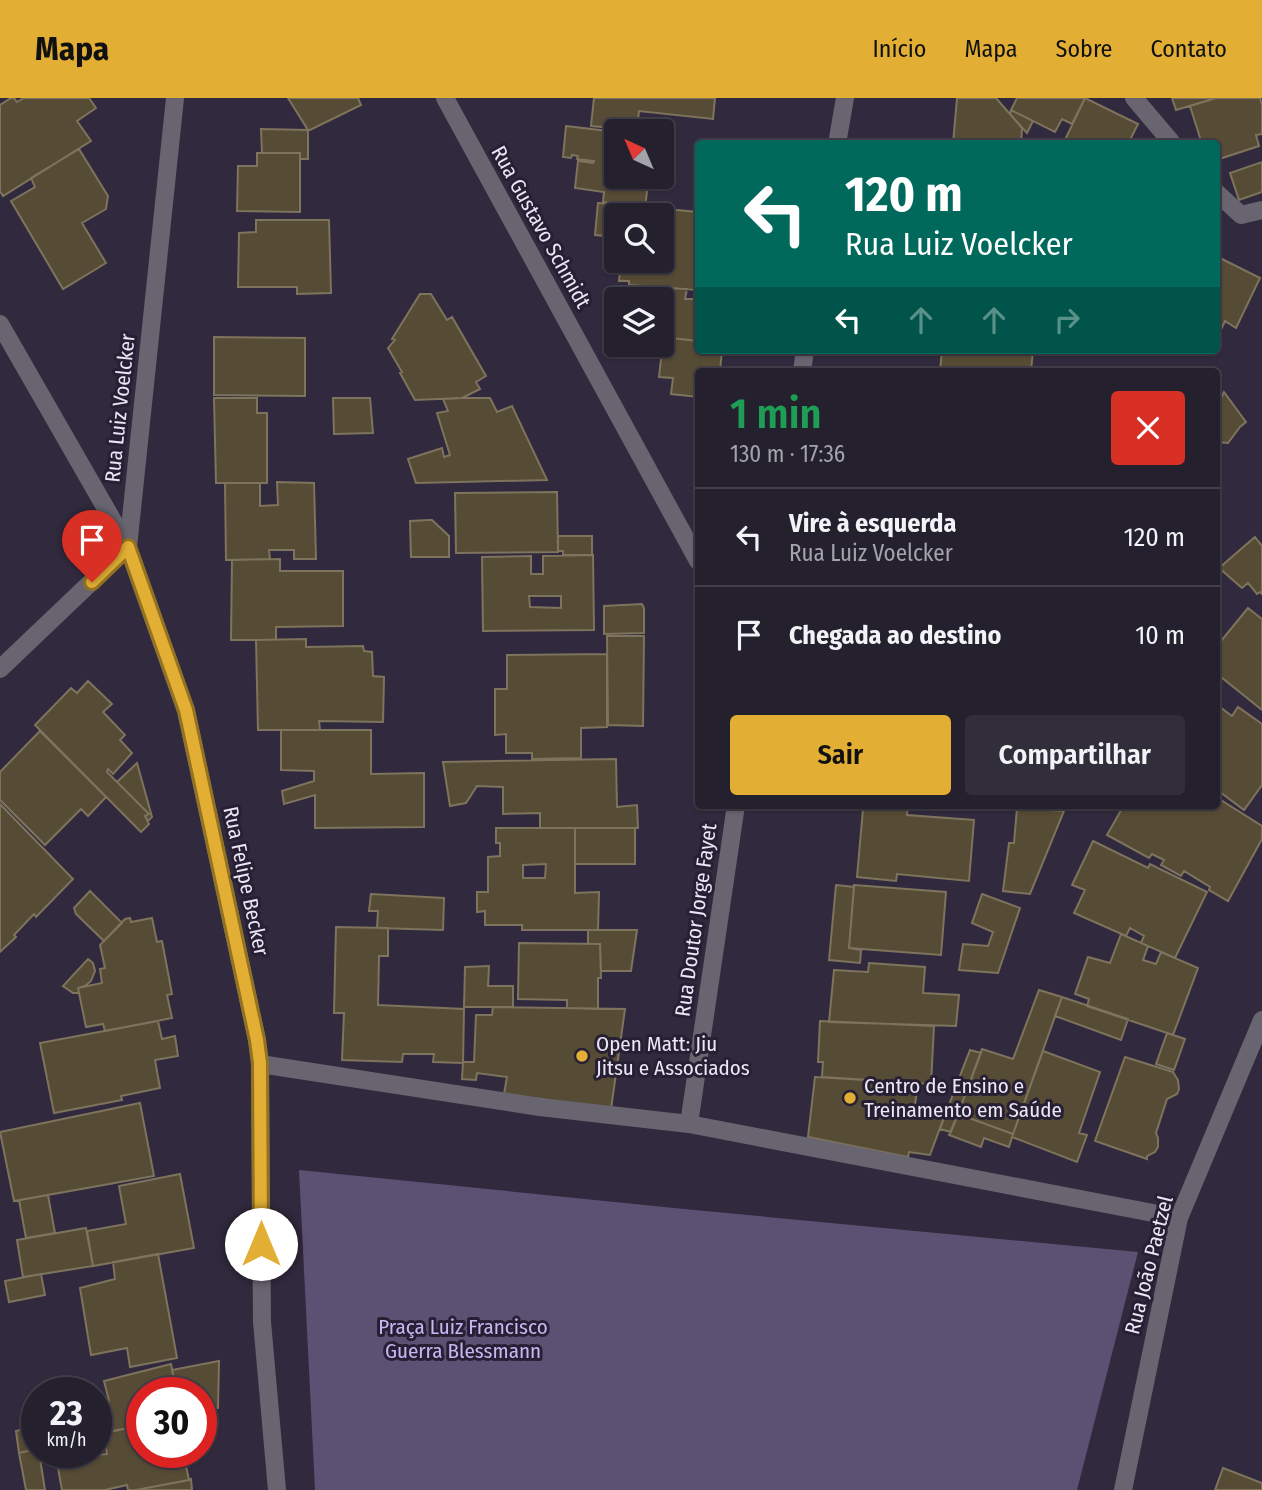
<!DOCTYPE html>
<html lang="pt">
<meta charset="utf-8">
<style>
:root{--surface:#25202e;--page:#312d3a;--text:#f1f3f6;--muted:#a3a3aa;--line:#423e4a;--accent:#e2af34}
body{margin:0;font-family:"Fira Sans Condensed",sans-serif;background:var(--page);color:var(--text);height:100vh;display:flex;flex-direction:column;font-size:26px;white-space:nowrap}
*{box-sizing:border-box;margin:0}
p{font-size:23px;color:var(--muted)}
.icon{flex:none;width:38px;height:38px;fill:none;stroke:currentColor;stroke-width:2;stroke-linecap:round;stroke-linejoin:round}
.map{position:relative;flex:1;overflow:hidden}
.panel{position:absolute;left:695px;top:270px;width:525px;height:441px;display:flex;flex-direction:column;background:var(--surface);border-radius:7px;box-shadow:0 2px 5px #0004,0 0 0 2px var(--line)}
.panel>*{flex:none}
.top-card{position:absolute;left:695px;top:42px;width:525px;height:214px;border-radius:7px;box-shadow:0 2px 5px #0004,0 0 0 2px var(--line);background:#00695c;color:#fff;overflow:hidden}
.needle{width:46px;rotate:316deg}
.fabs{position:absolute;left:604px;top:21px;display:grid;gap:14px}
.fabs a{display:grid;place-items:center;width:70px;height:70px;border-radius:7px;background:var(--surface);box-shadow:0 2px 5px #0004,0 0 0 2px var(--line);font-size:35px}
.speed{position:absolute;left:21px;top:1279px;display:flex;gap:14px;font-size:35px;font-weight:700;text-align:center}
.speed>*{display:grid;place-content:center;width:91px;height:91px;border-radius:50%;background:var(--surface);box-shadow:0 2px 5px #0004,0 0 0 2px var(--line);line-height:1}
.speed small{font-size:18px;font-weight:400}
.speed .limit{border:10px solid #d22;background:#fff;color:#111}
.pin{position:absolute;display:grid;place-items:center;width:60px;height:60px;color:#fff;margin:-72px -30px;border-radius:50% 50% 50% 0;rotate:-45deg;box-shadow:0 0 7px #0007}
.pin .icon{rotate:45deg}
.me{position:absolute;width:77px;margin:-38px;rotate:0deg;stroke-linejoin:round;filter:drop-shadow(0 0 5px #0008)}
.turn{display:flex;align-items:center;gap:24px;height:147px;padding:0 35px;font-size:32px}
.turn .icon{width:91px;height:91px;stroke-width:2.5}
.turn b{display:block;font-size:49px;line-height:60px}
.lanes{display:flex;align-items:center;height:66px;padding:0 35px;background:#0003;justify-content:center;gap:35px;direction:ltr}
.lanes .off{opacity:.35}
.round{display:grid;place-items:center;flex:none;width:74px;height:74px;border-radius:7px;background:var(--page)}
.summary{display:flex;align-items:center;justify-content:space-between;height:119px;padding:0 35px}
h1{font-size:42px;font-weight:600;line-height:52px;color:#1e9e55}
.button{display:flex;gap:14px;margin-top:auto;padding:14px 35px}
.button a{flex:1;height:80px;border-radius:7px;background:var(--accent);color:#111;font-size:28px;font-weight:600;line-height:80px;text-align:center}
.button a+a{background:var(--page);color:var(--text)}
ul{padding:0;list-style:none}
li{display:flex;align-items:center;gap:21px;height:98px;padding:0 35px;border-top:2px solid var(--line)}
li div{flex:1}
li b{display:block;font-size:26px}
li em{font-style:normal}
header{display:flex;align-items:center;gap:42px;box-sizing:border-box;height:98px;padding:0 35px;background:var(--accent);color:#111}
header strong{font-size:33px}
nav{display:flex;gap:38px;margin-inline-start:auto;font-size:24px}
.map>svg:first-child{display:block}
.green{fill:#5c5172}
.building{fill:#564b35;stroke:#7e735c;stroke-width:2;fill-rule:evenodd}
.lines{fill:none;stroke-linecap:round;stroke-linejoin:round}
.minor{stroke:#686570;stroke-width:18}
.route-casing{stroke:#937222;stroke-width:18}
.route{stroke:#e2af34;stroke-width:12}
.poi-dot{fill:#e2af34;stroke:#272034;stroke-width:2.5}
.labels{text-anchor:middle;stroke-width:6;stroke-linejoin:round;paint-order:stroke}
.street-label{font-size:21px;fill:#ebe7f5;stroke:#272034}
.poi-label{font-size:21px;fill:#ebe7f5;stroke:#272034;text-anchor:start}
.park-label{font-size:21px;fill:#cab5f3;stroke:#272034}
</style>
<header>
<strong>Mapa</strong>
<nav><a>Início</a><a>Mapa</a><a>Sobre</a><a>Contato</a></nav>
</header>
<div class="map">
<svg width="1262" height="1392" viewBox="0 0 1262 1392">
<rect width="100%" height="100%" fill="#312a3e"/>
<path class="green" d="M 299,1072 L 684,1111 L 1138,1154 L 1077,1392 L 315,1392 Z"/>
<path class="building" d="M 11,0 L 14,0 L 17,4 L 24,0 L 89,0 L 96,10 L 77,23 L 91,43 L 3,98 L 0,93 L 0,7 Z
M 288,0 L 358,0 L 361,7 L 310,32 L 308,32 Z
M 594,0 L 715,0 L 713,21 L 639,13 L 637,32 L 591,28 Z
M 957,0 L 996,0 L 1022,30 L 1021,46 L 953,46 Z
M 1017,0 L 1085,0 L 1072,26 L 1062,21 L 1055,34 L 1011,12 Z
M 1085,0 L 1138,26 L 1128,46 L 1063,46 Z
M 1172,0 L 1216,0 L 1176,12 Z
M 1216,0 L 1260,0 L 1262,7 L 1262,36 L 1256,37 L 1259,48 L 1216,62 L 1216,46 L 1202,46 L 1190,8 Z
M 1011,12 L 1033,23 L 1027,35 L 1010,16 Z
M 566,28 L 616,34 L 616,79 L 649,79 L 645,109 L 603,104 L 604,94 L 575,90 L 578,63 L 593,65 L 594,63 L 577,61 L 578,58 L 572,57 L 571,60 L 563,59 Z
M 261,31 L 308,32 L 308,61 L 300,61 L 300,55 L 262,55 Z
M 79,51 L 108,98 L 106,111 L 82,125 L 106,165 L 63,191 L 11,103 L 35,89 L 31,80 Z
M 257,55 L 300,55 L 300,114 L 237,113 L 238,68 L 257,68 Z
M 1262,64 L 1262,94 L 1239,102 L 1230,75 Z
M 598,105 L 698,114 L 698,192 L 629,187 L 629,183 L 619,183 L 621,163 L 662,163 L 662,117 L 616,117 L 616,139 L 595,137 Z
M 256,122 L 329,122 L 331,195 L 297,196 L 297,189 L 238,189 L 239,135 L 256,134 Z
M 1216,158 L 1260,180 L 1236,230 L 1225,223 L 1219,236 L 1216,235 Z
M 650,189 L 687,191 L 685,201 L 694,201 L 695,192 L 698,192 L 698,243 L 662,239 L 662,201 L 649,201 Z
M 420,196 L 431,196 L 447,222 L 452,219 L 486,278 L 476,284 L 480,291 L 462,300 L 415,302 L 400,275 L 402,274 L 388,250 L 395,242 L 392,241 Z
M 214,239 L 305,240 L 305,298 L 214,297 Z
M 662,239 L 698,243 L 698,252 L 722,252 L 720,273 L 698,273 L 698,299 L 671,296 L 673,280 L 659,279 L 662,252 L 657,252 L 657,247 L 662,247 Z
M 942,252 L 1033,252 L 1031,273 L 940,273 Z
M 1224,294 L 1246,324 L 1240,329 L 1228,345 L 1216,344 L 1216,311 Z
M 214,300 L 257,300 L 257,315 L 267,315 L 267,385 L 216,385 Z
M 333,300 L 370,300 L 373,335 L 334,336 Z
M 462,300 L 490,300 L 497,314 L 512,308 L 547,382 L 416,385 L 408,361 L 442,350 L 444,359 L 450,357 L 437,315 L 448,313 L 443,301 Z
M 277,384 L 314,385 L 316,461 L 294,461 L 294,452 L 269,452 L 270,461 L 226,462 L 225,385 L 260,385 L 260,408 L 278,407 Z
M 557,394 L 558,454 L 456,455 L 455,395 Z
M 429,422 L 432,422 L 449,438 L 449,459 L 411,459 L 410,423 Z
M 558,438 L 592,438 L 592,457 L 563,457 L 563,453 L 558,453 Z
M 1255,439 L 1262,448 L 1262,496 L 1260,494 L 1257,496 L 1248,485 L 1242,490 L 1219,470 Z
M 593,457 L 594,532 L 483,533 L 482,459 L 531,458 L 531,476 L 543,476 L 543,458 ZM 529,498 L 561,498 L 561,510 L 530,509 Z
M 280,461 L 280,473 L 343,473 L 343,528 L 276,529 L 276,542 L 231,542 L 232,462 Z
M 642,506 L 644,510 L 644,535 L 604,536 L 604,508 Z
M 1248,510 L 1262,521 L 1262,612 L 1216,575 L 1216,549 Z
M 607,538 L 644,538 L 643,628 L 608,627 Z
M 306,541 L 306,549 L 363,548 L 364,553 L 372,554 L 373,578 L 384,579 L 383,624 L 319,623 L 320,632 L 258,632 L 256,542 Z
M 607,556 L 607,629 L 581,630 L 581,660 L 532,661 L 532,655 L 506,655 L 506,636 L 495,637 L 495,591 L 507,591 L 507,557 Z
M 88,583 L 112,606 L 103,614 L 125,637 L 120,642 L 132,655 L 113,676 L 108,671 L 107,674 L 149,716 L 145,718 L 149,726 L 141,734 L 35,627 L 71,590 L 77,595 Z
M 1216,606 L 1232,618 L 1238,609 L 1262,626 L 1262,687 L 1244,712 L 1216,691 Z
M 281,632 L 371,632 L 371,676 L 424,675 L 424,729 L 315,730 L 315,697 L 284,706 L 282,693 L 314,683 L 314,673 L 281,672 Z
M 40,633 L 106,699 L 88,718 L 81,711 L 45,747 L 0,702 L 0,674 Z
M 616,661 L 617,709 L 637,707 L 638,730 L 540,730 L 540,715 L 503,716 L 503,689 L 477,688 L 466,705 L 450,708 L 443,664 Z
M 137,665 L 152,719 L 148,723 L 145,718 L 149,716 L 117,684 Z
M 1216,699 L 1262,728 L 1262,741 L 1228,803 L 1209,792 L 1210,789 L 1184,773 L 1181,778 L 1161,767 L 1164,762 L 1152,756 L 1149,760 L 1107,737 L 1124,707 L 1216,707 Z
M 0,706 L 73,781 L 36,819 L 34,816 L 14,837 L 16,839 L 0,854 Z
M 868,707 L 908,707 L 907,717 L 974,722 L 969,783 L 897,776 L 896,783 L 857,779 L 863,711 L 867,712 Z
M 1026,707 L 1067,707 L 1064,713 L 1026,710 Z
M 1017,710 L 1064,713 L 1030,796 L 1003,793 L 1009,745 L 1014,745 Z
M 496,730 L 575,730 L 575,795 L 599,794 L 598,832 L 522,832 L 522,827 L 485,827 L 485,813 L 477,814 L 477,794 L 488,794 L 488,759 L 500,758 L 500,745 L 496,745 ZM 546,766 L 545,780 L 523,780 L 523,767 Z
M 575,730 L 635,730 L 635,766 L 575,766 Z
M 1093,743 L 1148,770 L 1150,766 L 1207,794 L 1175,860 L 1141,845 L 1144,838 L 1130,830 L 1126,838 L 1074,815 L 1085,792 L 1072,787 Z
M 836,787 L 854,789 L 849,850 L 861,852 L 860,865 L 829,862 Z
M 854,787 L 946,794 L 941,857 L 849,850 Z
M 90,793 L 122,825 L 104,843 L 76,816 L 74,810 Z
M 371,796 L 444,800 L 443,832 L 377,830 L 378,813 L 369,813 Z
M 982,796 L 1020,810 L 998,875 L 959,872 L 963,846 L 988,848 L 993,834 L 972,825 Z
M 130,820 L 131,824 L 152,820 L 157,844 L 162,843 L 172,896 L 167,897 L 172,920 L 105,933 L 103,926 L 86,929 L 78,890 L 102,885 L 100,871 L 105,870 L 100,847 L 125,821 Z
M 336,829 L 388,830 L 388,858 L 379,858 L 378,907 L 464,911 L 463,965 L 433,964 L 434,956 L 403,956 L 402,964 L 342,962 L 344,915 L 334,915 Z
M 588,832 L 637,832 L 631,873 L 601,873 L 600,846 L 588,846 Z
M 1121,836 L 1148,848 L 1143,862 L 1156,866 L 1161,854 L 1198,870 L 1173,937 L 1087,908 L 1089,901 L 1075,896 L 1088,859 L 1110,865 Z
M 519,845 L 600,846 L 601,880 L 598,880 L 598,911 L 567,910 L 567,902 L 518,901 Z
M 88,861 L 93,865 L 95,873 L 91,883 L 85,888 L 78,890 L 79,895 L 73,895 L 63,888 Z
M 869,865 L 925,869 L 923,895 L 959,897 L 956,928 L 829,924 L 834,872 L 868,874 Z
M 489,868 L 488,888 L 513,888 L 513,909 L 464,909 L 465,869 Z
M 1039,892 L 1062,899 L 1013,1036 L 958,1016 L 982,951 L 1013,961 Z
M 1062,899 L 1128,921 L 1121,942 L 1055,918 Z
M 493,909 L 625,911 L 611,1011 L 504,996 L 507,979 L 477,975 L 476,982 L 462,981 L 463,964 L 474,964 L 476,917 L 492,917 Z
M 158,923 L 162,941 L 175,938 L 178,958 L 155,962 L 160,990 L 121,998 L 122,1002 L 54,1015 L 40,945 Z
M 820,923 L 934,928 L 931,986 L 822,979 L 823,964 L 818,964 Z
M 1167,935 L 1185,941 L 1174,972 L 1156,966 Z
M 970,952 L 981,955 L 969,987 L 958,983 Z
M 1043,953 L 1100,974 L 1079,1035 L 1087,1037 L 1077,1064 L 1012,1039 Z
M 1125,959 L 1173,974 L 1178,982 L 1179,991 L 1177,996 L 1167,1001 L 1156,1035 L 1158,1040 L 1158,1049 L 1155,1054 L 1147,1058 L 1147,1061 L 1095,1043 Z
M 815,979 L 918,985 L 914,1014 L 944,1019 L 930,1057 L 909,1054 L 908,1059 L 808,1039 Z
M 958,983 L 969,987 L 951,1034 L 940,1031 Z
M 140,1005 L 154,1078 L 14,1103 L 0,1034 Z
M 958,1016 L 1013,1036 L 1009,1049 L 984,1040 L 981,1049 L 949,1037 Z
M 180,1076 L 194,1150 L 93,1168 L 87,1133 L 126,1126 L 119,1088 Z
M 48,1097 L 55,1135 L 26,1140 L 19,1102 Z
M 86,1130 L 93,1168 L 23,1179 L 17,1142 Z
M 158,1156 L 177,1260 L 130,1269 L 127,1250 L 91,1257 L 80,1190 L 115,1181 L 113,1164 Z
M 41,1176 L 45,1197 L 9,1204 L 5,1183 Z
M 219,1263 L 218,1310 L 201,1313 L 201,1295 L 177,1295 L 172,1272 Z
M 171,1266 L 177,1295 L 142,1295 L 142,1327 L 96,1337 L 96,1298 L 99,1306 L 109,1303 L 104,1283 Z
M 93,1286 L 95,1295 L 59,1295 Z
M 142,1327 L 142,1354 L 183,1354 L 189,1382 L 136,1392 L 128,1392 L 127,1387 L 105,1392 L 62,1392 L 55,1354 L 95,1354 L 95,1357 L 107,1356 L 103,1335 Z
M 37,1328 L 37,1351 L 19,1355 L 16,1333 Z
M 37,1351 L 37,1354 L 39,1354 L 45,1392 L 26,1392 L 19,1355 Z
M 1223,1370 L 1262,1385 L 1262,1392 L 1215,1392 Z
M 191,1381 L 192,1392 L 136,1392 L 189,1382 Z"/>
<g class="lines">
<path class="minor" d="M 445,0 L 698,463
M 1134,0 L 1173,46
M 837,46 L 845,0
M 1216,94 L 1241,117 L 1262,112
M 0,226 L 128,449 L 186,613 L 257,942 L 260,966 L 262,1224 L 277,1392
M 802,273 L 805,252
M 0,571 L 128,449 L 175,0
M 260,966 L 540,1009 L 689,1026 L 1179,1120
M 689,1026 L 736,707
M 1123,1392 L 1179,1120 L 1262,922"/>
</g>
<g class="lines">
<g class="route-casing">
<path id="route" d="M 92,484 L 128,449 L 186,612 L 257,942 L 260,965 L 261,1146"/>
</g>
<use href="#route" class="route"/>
</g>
<g class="poi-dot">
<circle cx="582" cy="958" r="7"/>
<circle cx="850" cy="1000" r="7"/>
</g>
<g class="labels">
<g class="street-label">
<text transform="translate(541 129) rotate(61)" y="7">Rua Gustavo Schmidt</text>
<text transform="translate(120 310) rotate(-84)" y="7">Rua Luiz Voelcker</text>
<text transform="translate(246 783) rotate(78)" y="7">Rua Felipe Becker</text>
<text transform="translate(696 822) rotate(-82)" y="7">Rua Doutor Jorge Fayet</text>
<text transform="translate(1149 1167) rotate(-76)" y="7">Rua João Paetzel</text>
</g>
<g class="poi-label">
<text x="596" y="953">Open Matt: Jiu<tspan x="596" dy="24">Jitsu e Associados</tspan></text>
<text x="864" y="995">Centro de Ensino e<tspan x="864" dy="24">Treinamento em Saúde</tspan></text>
</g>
<g class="park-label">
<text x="463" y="1236">Praça Luiz Francisco<tspan x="463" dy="24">Guerra Blessmann</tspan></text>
</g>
</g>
</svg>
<div class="fabs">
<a><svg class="needle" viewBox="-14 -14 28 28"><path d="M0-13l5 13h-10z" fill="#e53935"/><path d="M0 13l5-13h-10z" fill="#a3a3aa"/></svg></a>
<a><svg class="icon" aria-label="search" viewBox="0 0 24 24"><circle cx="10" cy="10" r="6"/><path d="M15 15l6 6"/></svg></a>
<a><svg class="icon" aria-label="layers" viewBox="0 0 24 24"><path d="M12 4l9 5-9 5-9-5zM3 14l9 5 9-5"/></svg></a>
</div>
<div class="speed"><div>23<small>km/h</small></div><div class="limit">30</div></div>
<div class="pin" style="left:92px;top:484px;background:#d93025"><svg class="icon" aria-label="arrive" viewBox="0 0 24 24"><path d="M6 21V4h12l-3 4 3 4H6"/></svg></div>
<svg class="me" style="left:261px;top:1146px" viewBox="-20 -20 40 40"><circle r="19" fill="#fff"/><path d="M0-13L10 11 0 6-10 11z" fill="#e2af34"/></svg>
<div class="top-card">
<div class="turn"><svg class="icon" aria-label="left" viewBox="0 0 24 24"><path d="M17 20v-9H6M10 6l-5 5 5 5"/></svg><div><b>120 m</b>Rua Luiz Voelcker</div></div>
<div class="lanes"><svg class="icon" aria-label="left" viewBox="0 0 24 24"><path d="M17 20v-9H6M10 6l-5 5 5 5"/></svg><svg class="icon off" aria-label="ahead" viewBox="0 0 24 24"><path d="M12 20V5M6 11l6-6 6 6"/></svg><svg class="icon off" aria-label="ahead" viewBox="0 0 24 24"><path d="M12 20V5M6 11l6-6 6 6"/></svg><svg class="icon off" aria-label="right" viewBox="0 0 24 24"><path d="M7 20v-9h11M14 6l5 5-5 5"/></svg></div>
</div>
<section class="panel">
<div class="summary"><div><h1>1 min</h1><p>130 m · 17:36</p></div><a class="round" style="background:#d93025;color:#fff"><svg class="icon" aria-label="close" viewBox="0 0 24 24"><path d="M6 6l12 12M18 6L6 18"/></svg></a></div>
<ul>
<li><svg class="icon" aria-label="left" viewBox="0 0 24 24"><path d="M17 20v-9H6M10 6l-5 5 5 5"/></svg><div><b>Vire à esquerda</b><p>Rua Luiz Voelcker</p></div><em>120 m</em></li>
<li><svg class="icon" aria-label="arrive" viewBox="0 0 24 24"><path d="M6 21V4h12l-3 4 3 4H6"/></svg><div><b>Chegada ao destino</b></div><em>10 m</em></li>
</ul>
<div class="button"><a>Sair</a><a>Compartilhar</a></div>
</section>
</div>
